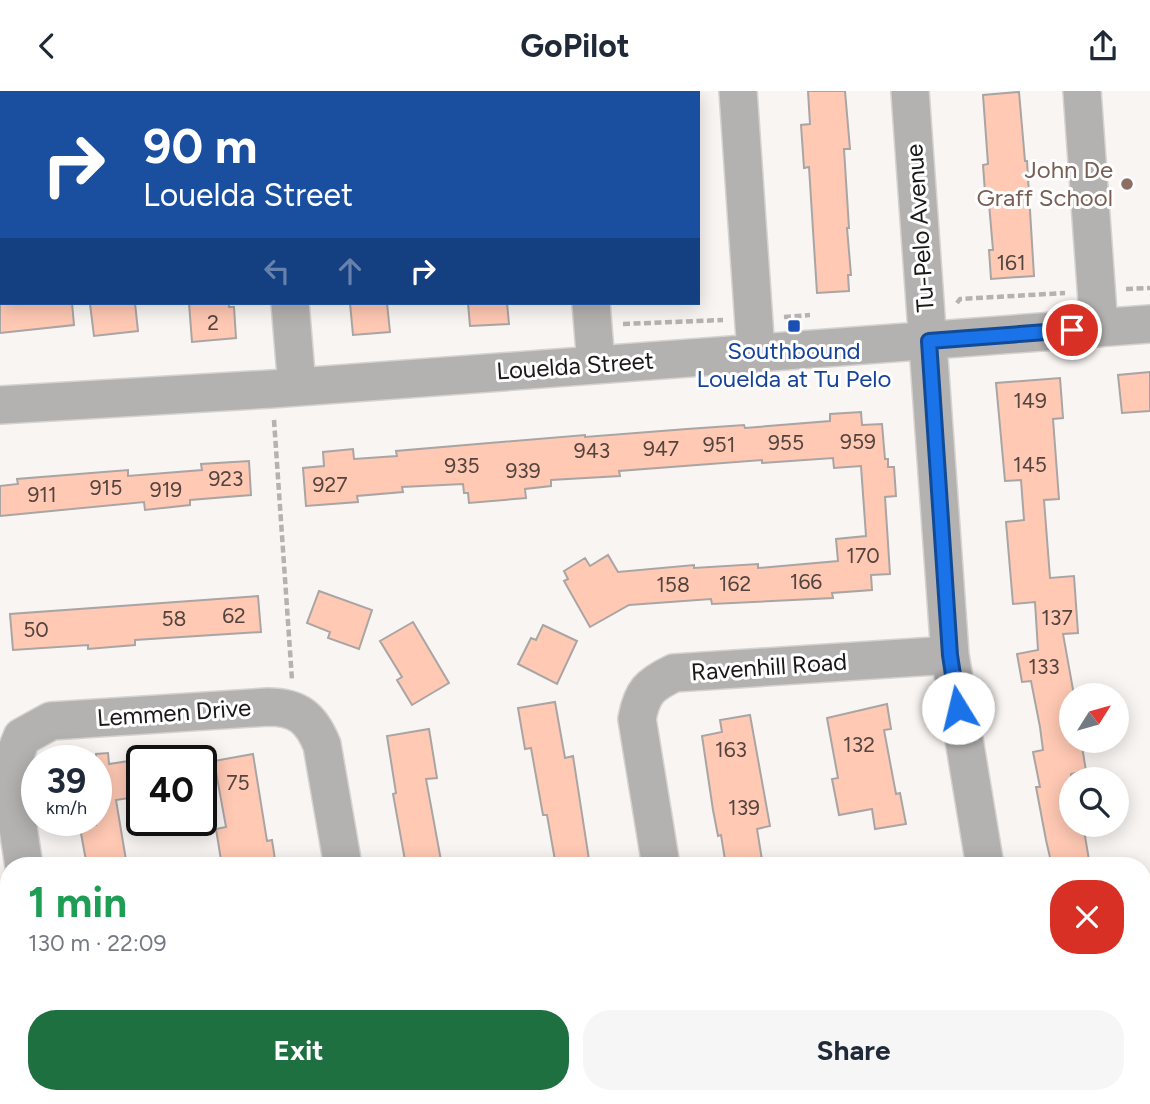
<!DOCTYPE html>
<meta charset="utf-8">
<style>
:root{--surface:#fff;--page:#f6f6f7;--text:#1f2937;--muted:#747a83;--accent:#1e7040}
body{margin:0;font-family:Figtree,sans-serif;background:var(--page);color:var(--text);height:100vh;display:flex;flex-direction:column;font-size:26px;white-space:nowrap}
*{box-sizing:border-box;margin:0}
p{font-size:23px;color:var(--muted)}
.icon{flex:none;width:38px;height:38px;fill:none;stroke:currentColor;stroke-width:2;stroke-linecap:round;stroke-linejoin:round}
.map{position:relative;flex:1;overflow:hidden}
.sheet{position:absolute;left:0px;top:766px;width:1152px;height:247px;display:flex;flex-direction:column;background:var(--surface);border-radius:28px 28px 0 0;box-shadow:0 4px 18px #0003}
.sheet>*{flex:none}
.hud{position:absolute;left:0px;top:0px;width:700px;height:214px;box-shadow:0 4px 18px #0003;background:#1a4fa0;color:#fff;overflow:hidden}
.needle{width:46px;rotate:53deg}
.fabs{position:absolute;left:1059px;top:592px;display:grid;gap:14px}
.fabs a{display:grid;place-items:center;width:70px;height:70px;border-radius:50%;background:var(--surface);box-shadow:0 4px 18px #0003;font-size:35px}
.speed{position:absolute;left:21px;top:654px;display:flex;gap:14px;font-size:35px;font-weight:700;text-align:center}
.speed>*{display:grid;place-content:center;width:91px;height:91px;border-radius:50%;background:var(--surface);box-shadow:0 4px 18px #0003;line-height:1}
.speed small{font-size:18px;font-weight:400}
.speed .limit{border:4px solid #111;border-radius:10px;background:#fff;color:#111}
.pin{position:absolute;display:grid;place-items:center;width:60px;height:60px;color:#fff;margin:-30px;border:4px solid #fff;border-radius:50%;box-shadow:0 2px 7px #0007}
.me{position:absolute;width:77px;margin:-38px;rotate:351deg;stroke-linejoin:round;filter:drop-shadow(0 0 5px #0008)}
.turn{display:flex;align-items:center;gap:24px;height:147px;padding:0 28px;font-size:32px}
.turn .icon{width:91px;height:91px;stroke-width:2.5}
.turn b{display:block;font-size:49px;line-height:60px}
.lanes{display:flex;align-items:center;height:66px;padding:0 28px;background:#0003;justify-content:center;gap:35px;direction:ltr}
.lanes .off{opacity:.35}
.round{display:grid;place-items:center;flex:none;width:74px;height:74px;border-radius:28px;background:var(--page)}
.overview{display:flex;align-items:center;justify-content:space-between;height:119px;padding:0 28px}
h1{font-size:42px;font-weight:700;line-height:52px;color:#1e9e55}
.primary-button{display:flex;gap:14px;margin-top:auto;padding:14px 28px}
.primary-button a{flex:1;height:80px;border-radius:28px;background:var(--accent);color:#fff;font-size:28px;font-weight:700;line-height:80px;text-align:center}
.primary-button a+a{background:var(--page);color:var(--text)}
header{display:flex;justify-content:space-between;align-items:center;height:91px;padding:0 28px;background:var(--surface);font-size:32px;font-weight:700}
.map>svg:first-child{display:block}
.building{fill:#ffc9b4;stroke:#a9a5a4;stroke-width:2}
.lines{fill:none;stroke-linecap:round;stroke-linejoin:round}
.minor-casing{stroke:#d5d2d0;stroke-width:40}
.path{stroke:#b5b2b1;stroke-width:4.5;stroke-dasharray:7 3.5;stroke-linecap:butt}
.minor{stroke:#b3b2b0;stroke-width:37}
.route-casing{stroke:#114b97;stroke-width:18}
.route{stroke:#1a73e8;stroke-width:12}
.education-dot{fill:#8d6e63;stroke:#fff;stroke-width:2.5}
.transit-dot{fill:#1a4fb4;stroke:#fff;stroke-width:2.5}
.labels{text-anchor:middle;stroke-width:6;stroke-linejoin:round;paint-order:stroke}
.number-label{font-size:21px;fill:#53443f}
.education-label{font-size:24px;fill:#785e54;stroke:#fff;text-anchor:end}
.street-label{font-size:24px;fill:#1a1818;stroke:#fff}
.transit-label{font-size:24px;fill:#164399;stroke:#fff}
</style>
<header><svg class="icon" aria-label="back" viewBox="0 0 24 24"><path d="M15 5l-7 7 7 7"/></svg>GoPilot<svg class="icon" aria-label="share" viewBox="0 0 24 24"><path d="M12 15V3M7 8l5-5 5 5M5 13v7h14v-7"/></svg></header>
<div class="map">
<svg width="1150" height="1013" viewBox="0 0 1150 1013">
<rect width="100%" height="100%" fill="#f9f5f3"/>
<path class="building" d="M 808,0 L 845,0 L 850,58 L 844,58 L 849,137 L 847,137 L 851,184 L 848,184 L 849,200 L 817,202 L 809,76 L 804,77 L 801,34 L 810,33 Z
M 1019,1 L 1025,70 L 1027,70 L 1034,185 L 991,188 L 989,159 L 993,159 L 988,101 L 985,101 L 983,74 L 988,73 L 983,4 Z
M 13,212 L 72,212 L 74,234 L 0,242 L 0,213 Z
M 101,212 L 135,212 L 138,240 L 94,245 L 90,213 Z
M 189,212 L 229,212 L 229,216 L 234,216 L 236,247 L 192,251 Z
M 350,212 L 387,212 L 390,241 L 353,244 Z
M 468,212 L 507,212 L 509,233 L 470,235 Z
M 1150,281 L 1150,320 L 1122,322 L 1118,284 Z
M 1060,287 L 1063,327 L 1053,328 L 1059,408 L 1044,409 L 1050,487 L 1074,485 L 1078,542 L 1063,543 L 1074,604 L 1071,604 L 1071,649 L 1081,649 L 1086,680 L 1071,683 L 1071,733 L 1083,733 L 1090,775 L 1052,775 L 1046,749 L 1036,696 L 1040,696 L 1033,661 L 1043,659 L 1040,636 L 1031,590 L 1022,591 L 1017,563 L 1038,559 L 1035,511 L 1013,513 L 1006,431 L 1024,429 L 1021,389 L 1005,390 L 996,292 Z
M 861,321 L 862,334 L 882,333 L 885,368 L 888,368 L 888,376 L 894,376 L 896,405 L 885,406 L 890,483 L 871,484 L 872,499 L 832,502 L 833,507 L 712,513 L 711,508 L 629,514 L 590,536 L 564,490 L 568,488 L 564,480 L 585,467 L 590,475 L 608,464 L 618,481 L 694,474 L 694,477 L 758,473 L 758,477 L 838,470 L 836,448 L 866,445 L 861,375 L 834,377 L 833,367 L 762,372 L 762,369 L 619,380 L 620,385 L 551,389 L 551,395 L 525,398 L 526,407 L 469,412 L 468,402 L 464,402 L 463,393 L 402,396 L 403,401 L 357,405 L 358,411 L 306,415 L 303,377 L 324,375 L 323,361 L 353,358 L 354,368 L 397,365 L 396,360 L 585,344 L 585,346 L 687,338 L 744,334 L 745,337 L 830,330 L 830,323 Z
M 249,370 L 251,404 L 190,409 L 190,414 L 145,419 L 144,411 L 0,425 L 0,395 L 18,393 L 17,388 L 128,379 L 128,385 L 202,379 L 201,373 Z
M 319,500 L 372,519 L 359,558 L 328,547 L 330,541 L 307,532 Z
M 258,505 L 261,541 L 135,549 L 135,554 L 88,558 L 88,554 L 13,559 L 10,523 Z
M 413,531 L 449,592 L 412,614 L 397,589 L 402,586 L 380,550 Z
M 543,534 L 577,550 L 557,593 L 518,573 L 531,547 L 536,549 Z
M 555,611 L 565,667 L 573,665 L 590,775 L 556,775 L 547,724 L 543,724 L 531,657 L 525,658 L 518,617 Z
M 887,613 L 891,638 L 884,639 L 896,703 L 900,702 L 906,733 L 875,738 L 872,718 L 839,724 L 832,688 L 838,687 L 827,627 Z
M 750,624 L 770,735 L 757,738 L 763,775 L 726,775 L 721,744 L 718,745 L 713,719 L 702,645 L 722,641 L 720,629 Z
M 429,638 L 437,687 L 426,688 L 442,775 L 406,775 L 393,703 L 396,702 L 387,645 Z
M 108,662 L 109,673 L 142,668 L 142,705 L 116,709 L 127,775 L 87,775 L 80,737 L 96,734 L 96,663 Z
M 253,663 L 267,750 L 272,749 L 276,775 L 222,775 L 216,738 L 226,736 L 214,670 Z"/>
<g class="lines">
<g class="minor-casing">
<path id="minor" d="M 275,0 L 275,2
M 575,0 L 576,2
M 738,0 L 756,262
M 910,0 L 950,564 L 985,775
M 1082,0 L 1099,237
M 290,212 L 297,296
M 591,212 L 596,273
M 0,314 L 271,298 L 1150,233
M 24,775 L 9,679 L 22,646 L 51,630 L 268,616 C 298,616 311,627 322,654 L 343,775
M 661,775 L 637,628 C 642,601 649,594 674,582 L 950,564
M 0,949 L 9,945
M 382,1004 L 384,1013
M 699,1004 L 701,1013
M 1025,1004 L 1027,1013"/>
</g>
<path class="path" d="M 1126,198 L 1150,197
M 957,212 L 960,208 L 1065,202
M 784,226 L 810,224
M 623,233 L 723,229
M 274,329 L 292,589"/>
<use href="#minor" class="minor"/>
</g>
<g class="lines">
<g class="route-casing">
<path id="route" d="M 958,617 L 950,564 L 929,250 L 1072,239"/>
</g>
<use href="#route" class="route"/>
</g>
<circle class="education-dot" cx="1127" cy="93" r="7"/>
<rect class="transit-dot" x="787" y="228" width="14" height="14" rx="3.5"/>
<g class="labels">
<g class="number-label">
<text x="1011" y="179">161</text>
<text x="213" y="239">2</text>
<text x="1030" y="317">149</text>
<text x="858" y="358">959</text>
<text x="786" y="359">955</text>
<text x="719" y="361">951</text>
<text x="661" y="365">947</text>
<text x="592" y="367">943</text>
<text x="1030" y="381">145</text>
<text x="462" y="382">935</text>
<text x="523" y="387">939</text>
<text x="226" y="395">923</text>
<text x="330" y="401">927</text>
<text x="106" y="404">915</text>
<text x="166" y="406">919</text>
<text x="42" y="411">911</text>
<text x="863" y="472">170</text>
<text x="806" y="498">166</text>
<text x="735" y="500">162</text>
<text x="673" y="501">158</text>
<text x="234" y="532">62</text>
<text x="1057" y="534">137</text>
<text x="174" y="535">58</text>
<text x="36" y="546">50</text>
<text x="1044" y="583">133</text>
<text x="859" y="661">132</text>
<text x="731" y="666">163</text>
<text x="238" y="699">75</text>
<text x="744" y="724">139</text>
</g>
<g class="education-label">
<text x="1113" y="87">John De<tspan x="1113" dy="28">Graff School</tspan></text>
</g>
<g class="street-label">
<text transform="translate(920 137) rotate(-94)" y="8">Tu-Pelo Avenue</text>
<text transform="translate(575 275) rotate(-4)" y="8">Louelda Street</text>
<text transform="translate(769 576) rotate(-4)" y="8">Ravenhill Road</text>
<text transform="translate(174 622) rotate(-4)" y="8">Lemmen Drive</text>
</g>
<g class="transit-label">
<text x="794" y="268">Southbound<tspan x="794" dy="28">Louelda at Tu Pelo</tspan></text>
</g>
</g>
</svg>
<div class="fabs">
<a><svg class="needle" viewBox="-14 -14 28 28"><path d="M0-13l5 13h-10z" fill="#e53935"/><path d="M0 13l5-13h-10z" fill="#747a83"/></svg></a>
<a><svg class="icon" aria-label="search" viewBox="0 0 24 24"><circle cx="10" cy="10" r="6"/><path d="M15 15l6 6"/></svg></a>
</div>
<div class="speed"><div>39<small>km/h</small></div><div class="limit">40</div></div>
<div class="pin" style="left:1072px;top:239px;background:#d93025"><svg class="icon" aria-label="arrive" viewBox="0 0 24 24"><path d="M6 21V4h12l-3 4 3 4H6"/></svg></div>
<svg class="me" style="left:958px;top:617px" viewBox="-20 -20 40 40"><circle r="19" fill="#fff"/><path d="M0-13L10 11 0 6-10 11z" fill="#1a73e8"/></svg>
<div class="hud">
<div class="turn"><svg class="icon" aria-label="right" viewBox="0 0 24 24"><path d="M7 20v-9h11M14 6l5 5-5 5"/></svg><div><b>90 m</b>Louelda Street</div></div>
<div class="lanes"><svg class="icon off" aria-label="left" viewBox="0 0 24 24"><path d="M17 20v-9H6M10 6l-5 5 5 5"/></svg><svg class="icon off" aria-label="ahead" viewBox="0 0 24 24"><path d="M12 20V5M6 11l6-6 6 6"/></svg><svg class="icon" aria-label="right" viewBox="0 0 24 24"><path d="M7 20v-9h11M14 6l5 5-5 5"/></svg></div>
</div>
<section class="sheet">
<div class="overview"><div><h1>1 min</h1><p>130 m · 22:09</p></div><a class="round" style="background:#d93025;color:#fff"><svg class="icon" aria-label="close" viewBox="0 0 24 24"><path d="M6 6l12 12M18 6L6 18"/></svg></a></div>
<div class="primary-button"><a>Exit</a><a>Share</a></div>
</section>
</div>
